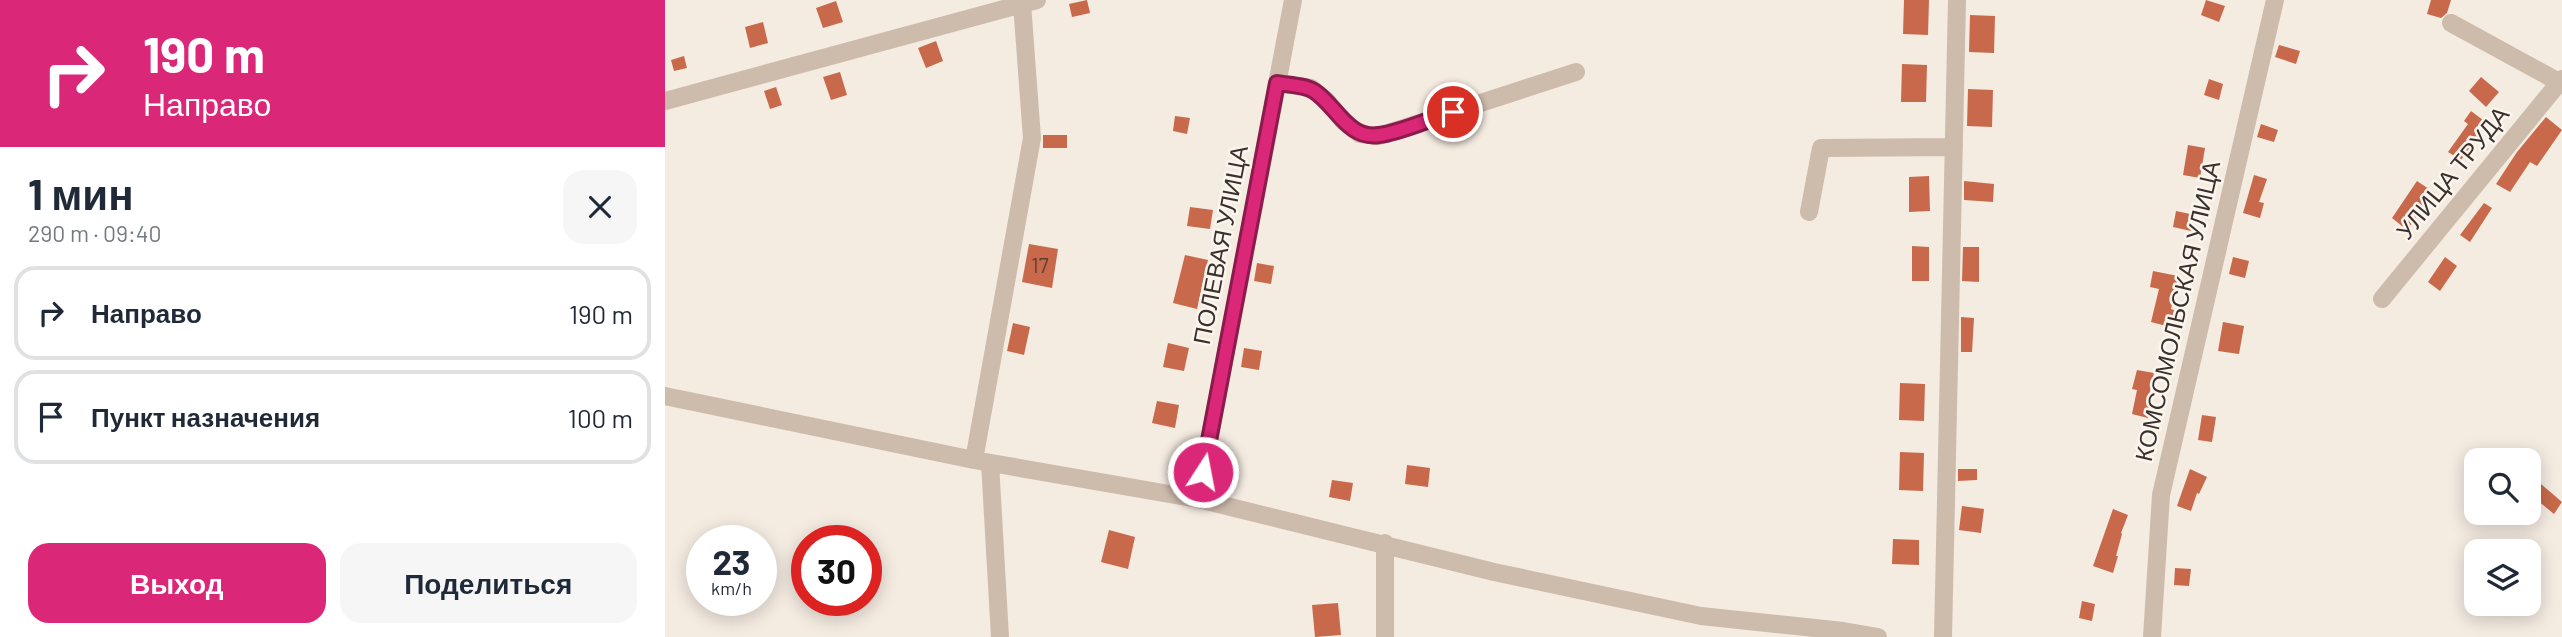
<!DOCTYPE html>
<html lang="ru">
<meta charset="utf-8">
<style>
:root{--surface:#fff;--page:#f6f6f7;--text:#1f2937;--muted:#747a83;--line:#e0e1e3;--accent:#db2777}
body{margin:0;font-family:Barlow,sans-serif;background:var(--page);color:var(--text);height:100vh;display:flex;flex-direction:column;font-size:26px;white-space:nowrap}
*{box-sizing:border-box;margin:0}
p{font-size:23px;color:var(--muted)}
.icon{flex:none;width:38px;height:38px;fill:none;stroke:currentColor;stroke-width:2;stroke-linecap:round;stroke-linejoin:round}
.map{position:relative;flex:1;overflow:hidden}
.sheet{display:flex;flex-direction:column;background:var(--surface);width:665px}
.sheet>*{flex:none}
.hud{background:#db2777;color:#fff;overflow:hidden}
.controls{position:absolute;left:1799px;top:448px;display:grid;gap:14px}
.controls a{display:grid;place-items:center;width:77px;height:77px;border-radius:14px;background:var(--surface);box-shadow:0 4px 18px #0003;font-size:35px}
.speed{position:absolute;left:21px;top:525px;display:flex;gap:14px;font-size:35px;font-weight:700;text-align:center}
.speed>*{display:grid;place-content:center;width:91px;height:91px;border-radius:50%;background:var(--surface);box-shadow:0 4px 18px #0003;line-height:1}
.speed small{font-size:18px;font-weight:400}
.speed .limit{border:10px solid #d22;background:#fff;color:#111}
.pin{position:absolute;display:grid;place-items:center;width:60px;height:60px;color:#fff;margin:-30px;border:4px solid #fff;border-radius:50%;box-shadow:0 2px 7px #0007}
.me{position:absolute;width:77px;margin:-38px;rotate:11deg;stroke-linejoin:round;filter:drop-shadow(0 0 5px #0008)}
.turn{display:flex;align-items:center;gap:24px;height:147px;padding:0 28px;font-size:32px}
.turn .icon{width:91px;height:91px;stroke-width:2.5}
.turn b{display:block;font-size:49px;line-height:60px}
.round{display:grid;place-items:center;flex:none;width:74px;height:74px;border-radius:21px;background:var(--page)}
.headline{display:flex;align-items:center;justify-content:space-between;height:119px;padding:0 28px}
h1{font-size:42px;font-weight:700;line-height:52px}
.primary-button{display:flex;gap:14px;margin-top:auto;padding:14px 28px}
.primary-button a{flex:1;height:80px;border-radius:21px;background:var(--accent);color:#fff;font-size:28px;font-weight:700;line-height:80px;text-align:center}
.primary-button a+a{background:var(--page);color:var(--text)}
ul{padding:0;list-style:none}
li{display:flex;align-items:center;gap:21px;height:94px;margin:0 14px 10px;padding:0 14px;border:4px solid var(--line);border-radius:21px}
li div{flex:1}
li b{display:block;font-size:26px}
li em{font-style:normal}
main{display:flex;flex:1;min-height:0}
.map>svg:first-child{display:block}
.building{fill:#c8694b}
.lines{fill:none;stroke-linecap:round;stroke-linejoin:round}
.minor{stroke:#cdbbac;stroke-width:18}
.route-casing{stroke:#8e194d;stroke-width:18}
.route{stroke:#db2777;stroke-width:12}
.labels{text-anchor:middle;stroke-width:5;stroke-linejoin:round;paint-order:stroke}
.number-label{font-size:21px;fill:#5e3e33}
.street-label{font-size:24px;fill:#3b302b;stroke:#fbf5ee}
</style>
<main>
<section class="sheet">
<div class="hud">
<div class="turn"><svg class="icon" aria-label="right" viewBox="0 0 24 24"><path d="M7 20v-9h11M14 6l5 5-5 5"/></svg><div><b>190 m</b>Направо</div></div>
</div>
<div class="headline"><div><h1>1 мин</h1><p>290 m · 09:40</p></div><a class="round"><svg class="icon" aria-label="close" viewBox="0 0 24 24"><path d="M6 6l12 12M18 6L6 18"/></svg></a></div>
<ul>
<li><svg class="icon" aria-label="right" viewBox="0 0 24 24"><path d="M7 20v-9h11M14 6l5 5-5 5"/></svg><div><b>Направо</b></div><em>190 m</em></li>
<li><svg class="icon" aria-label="arrive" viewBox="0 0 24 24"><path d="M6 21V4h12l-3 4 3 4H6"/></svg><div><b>Пункт назначения</b></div><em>100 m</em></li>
</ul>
<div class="primary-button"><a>Выход</a><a>Поделиться</a></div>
</section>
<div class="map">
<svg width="1897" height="637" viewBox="0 0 1897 637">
<rect width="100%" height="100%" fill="#f4ebe1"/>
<path class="building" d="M 422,0 L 425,13 L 407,17 L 404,4 Z
M 1239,0 L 1264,0 L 1263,35 L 1238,34 Z
M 1541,0 L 1560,6 L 1554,22 L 1536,15 Z
M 1766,0 L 1786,0 L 1782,13 L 1776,18 L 1762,14 Z
M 171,1 L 178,22 L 158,28 L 151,8 Z
M 1305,15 L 1330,16 L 1329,53 L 1304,52 Z
M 98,22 L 103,43 L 85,48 L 80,27 Z
M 271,41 L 278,61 L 261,68 L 253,48 Z
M 1614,45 L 1635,51 L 1631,64 L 1610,57 Z
M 19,56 L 22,68 L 9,71 L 6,60 Z
M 1237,64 L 1262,65 L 1261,102 L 1236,102 Z
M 175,72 L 182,95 L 166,100 L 158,77 Z
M 1816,77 L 1834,92 L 1821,107 L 1804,91 Z
M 1544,79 L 1558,84 L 1554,100 L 1539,95 Z
M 111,87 L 117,105 L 105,109 L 99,91 Z
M 1303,89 L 1328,90 L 1327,127 L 1302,126 Z
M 1806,111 L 1822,123 L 1796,160 L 1783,152 L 1803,124 L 1799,121 Z
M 510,116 L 525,118 L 522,134 L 508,131 Z
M 1881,117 L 1897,130 L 1872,166 L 1865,162 L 1845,192 L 1831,184 L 1852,152 Z
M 1596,124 L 1613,130 L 1609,142 L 1592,137 Z
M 378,135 L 402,135 L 402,148 L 378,148 Z
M 1523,145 L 1540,148 L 1535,178 L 1518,175 Z
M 1589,175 L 1602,179 L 1594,202 L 1599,203 L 1595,218 L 1578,213 Z
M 1264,176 L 1265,211 L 1244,212 L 1244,177 Z
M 1299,181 L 1329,184 L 1328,202 L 1299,200 Z
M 1752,181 L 1770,193 L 1742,230 L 1727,218 Z
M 1819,203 L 1827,208 L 1805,242 L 1795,235 Z
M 525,207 L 548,210 L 545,229 L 522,226 Z
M 1511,211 L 1530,215 L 1526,231 L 1508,227 Z
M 364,244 L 393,249 L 387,288 L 357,282 Z
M 1247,246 L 1264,247 L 1264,281 L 1247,281 Z
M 1298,247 L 1314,247 L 1314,282 L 1297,281 Z
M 520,255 L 543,260 L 532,309 L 508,303 Z
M 1568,257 L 1584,261 L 1580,278 L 1564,274 Z
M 1780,257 L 1792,266 L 1775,291 L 1763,282 Z
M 592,263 L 609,266 L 606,284 L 589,281 Z
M 1488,271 L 1513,276 L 1506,309 L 1509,310 L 1505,327 L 1486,322 L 1494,289 L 1485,287 Z
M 1296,317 L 1309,318 L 1307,352 L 1296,352 Z
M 1558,322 L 1579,326 L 1574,354 L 1553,351 Z
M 348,323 L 365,327 L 359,355 L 342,351 Z
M 503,343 L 524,348 L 519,371 L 498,367 Z
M 579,348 L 597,351 L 594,370 L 576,367 Z
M 1472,370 L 1489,373 L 1482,405 L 1486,406 L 1483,418 L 1467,414 L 1472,390 L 1467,389 Z
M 1235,383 L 1260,384 L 1259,421 L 1234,420 Z
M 492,401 L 514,405 L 510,428 L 487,423 Z
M 1537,415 L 1551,417 L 1547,442 L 1533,440 Z
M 1235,452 L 1259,453 L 1258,491 L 1234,490 Z
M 742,465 L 765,468 L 763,487 L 740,484 Z
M 1293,469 L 1312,469 L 1312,480 L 1293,481 Z
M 1525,469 L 1542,477 L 1534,494 L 1532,493 L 1526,511 L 1512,506 Z
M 667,480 L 688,483 L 685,501 L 664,497 Z
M 1876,484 L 1897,502 L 1889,514 L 1867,496 Z
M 1297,506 L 1319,509 L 1316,533 L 1294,530 Z
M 1448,509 L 1463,515 L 1456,533 L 1457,534 L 1451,556 L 1453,556 L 1448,573 L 1428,566 Z
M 444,530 L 470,537 L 463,569 L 436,562 Z
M 1228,539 L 1254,540 L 1254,565 L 1227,564 Z
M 1510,568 L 1526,569 L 1524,586 L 1509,585 Z
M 1417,601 L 1430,604 L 1427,621 L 1414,618 Z
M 673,603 L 676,635 L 650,637 L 647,605 Z"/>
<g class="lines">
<path class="minor" d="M 1786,23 L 1894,82
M 612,83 L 646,88 L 662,101 L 678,121 L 695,134 L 714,136 L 911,72
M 0,101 L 372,0
M 1144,212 L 1156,148 L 1289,147
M 1717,299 L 1897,79
M 0,396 L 309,460 L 533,499 L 829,572 L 1036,616 L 1178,631 L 1213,637
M 309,460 L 367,138 L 357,4
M 325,463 L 335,637
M 533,499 L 628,0
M 720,543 L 720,637
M 1278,637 L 1292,0
M 1487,637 L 1496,495 L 1610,0"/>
</g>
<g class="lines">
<g class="route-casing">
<path id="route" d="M 538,472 L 612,83 C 623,85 640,85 649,91 C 671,105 683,140 714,135 C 734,133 767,118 788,112"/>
</g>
<use href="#route" class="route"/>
</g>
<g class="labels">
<g class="number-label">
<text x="375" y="273">17</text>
</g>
<g class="street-label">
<text transform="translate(1788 173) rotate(-51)" y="8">УЛИЦА ТРУДА</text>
<text transform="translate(556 245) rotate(-79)" y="8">ПОЛЕВАЯ УЛИЦА</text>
<text transform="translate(1513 311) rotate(-77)" y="8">КОМСОМОЛЬСКАЯ УЛИЦА</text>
</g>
</g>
</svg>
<div class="controls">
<a><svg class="icon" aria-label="search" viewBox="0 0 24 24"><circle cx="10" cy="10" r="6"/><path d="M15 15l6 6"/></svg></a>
<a><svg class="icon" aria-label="layers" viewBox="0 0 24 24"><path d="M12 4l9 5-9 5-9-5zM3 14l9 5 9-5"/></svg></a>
</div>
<div class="speed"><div>23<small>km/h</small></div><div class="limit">30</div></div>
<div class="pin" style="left:788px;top:112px;background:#d93025"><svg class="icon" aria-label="arrive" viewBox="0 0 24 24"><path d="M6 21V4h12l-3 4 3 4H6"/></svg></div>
<svg class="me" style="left:538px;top:472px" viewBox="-20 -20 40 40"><circle r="17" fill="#db2777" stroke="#fff" stroke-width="3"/><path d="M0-11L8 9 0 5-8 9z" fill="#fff"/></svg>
</div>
</main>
